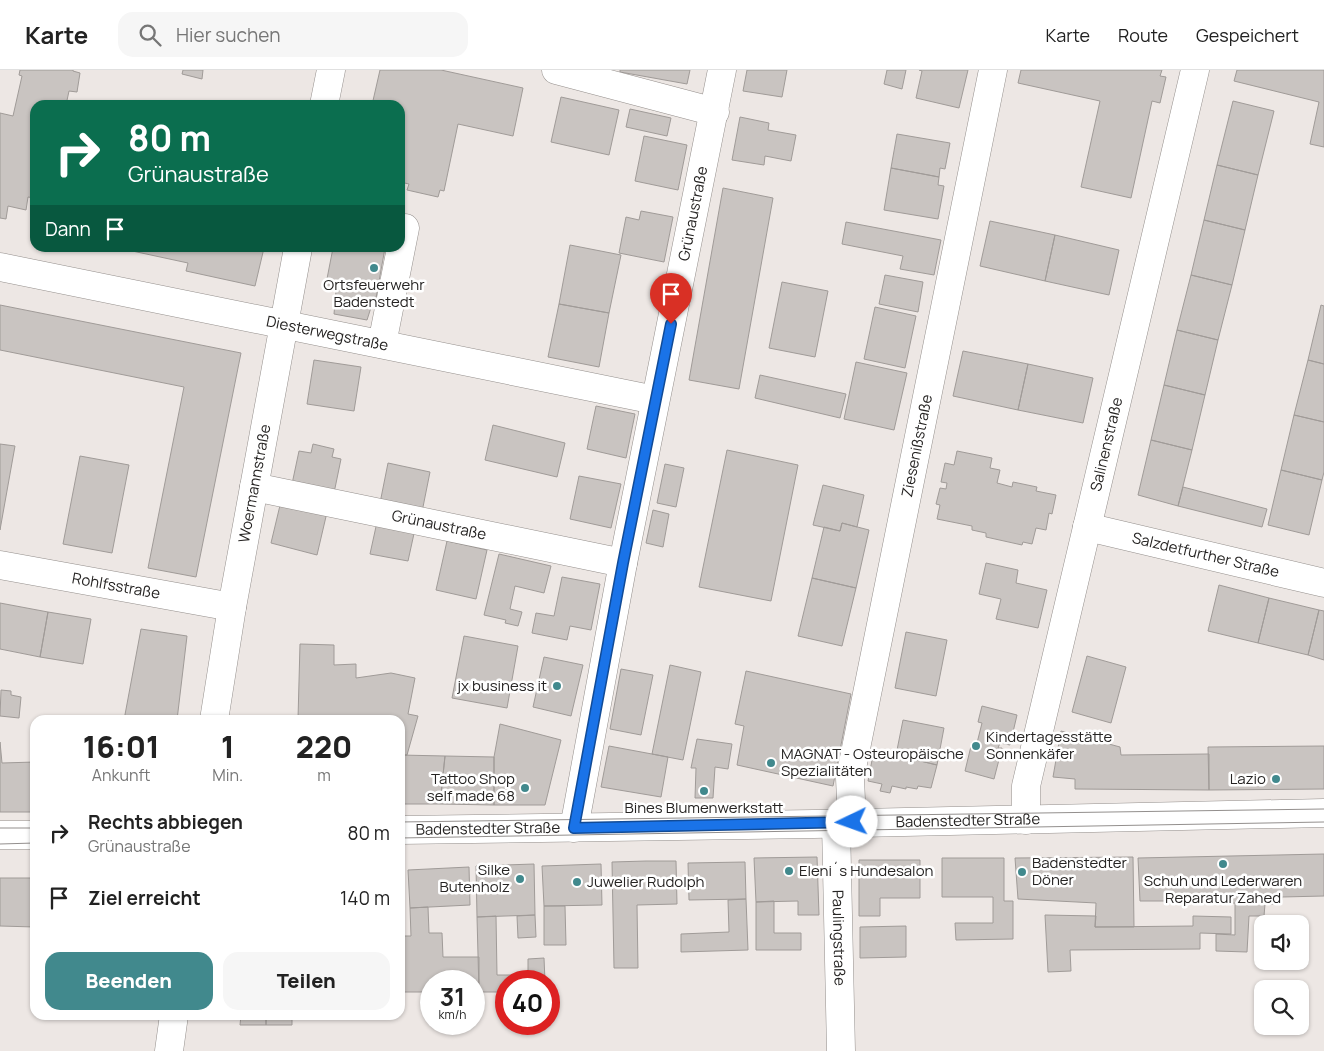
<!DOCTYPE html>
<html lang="de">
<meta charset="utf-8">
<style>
:root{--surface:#fff;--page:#f6f6f6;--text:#222;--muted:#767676;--line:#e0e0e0;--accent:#41898d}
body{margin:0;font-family:Manrope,sans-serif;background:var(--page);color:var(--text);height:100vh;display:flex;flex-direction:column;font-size:19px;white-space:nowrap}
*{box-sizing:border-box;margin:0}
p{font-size:16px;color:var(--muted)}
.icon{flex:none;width:28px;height:28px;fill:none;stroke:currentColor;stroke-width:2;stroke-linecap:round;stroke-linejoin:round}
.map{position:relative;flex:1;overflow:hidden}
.panel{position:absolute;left:30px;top:645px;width:375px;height:305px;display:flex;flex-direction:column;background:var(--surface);border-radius:15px;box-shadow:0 1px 4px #0004}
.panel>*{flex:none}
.top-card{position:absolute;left:30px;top:30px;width:375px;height:152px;border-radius:15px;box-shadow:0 1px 4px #0004;background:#0b6e4f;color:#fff;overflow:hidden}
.buttons{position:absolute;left:1254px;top:845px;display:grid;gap:10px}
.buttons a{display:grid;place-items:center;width:55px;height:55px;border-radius:10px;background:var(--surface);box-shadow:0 1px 4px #0004;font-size:25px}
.speed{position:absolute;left:420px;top:900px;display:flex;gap:10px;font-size:25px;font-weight:700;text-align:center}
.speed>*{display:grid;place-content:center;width:65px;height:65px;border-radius:50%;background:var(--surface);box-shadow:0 1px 4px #0004;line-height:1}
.speed small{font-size:12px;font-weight:400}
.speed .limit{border:8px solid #d22;background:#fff;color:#111}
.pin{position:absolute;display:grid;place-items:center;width:42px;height:42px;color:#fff;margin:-51px -21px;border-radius:50% 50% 50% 0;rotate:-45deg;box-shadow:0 0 5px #0007}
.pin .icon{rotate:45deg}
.me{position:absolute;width:55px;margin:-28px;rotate:267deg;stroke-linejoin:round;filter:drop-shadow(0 0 4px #0008)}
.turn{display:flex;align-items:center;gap:18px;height:105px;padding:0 15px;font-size:22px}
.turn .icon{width:65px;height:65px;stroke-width:2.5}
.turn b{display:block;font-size:35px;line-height:42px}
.then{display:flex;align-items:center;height:48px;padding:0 15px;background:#0003;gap:10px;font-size:19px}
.eta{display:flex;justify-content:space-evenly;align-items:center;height:85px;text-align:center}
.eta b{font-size:30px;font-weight:800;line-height:35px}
.cta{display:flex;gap:10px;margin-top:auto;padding:10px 15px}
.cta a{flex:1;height:58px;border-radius:15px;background:var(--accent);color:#fff;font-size:20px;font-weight:800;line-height:58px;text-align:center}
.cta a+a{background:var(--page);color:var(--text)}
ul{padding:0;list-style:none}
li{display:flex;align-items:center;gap:15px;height:65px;padding:0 15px}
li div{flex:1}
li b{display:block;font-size:19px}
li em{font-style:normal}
header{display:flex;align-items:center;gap:30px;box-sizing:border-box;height:70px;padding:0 25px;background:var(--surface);border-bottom:1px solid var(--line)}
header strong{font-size:24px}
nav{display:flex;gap:28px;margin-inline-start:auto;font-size:18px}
.search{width:350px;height:45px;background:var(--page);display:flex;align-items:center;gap:12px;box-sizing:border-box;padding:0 18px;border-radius:15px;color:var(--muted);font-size:19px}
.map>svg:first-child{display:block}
.building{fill:#c9c4c1;stroke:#a09b98}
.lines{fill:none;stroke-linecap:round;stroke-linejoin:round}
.minor-casing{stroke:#948f8c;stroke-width:29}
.minor{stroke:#fff;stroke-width:28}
.tram{stroke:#938f8d;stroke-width:1}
.route-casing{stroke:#114b97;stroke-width:12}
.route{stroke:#1a73e8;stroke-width:9}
.poi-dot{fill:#41898d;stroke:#fff;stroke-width:2}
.labels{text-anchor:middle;stroke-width:5;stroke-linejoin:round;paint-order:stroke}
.street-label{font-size:15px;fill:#262423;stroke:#fff}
.poi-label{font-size:15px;fill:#262423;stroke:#fff;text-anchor:start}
</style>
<header>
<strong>Karte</strong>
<div class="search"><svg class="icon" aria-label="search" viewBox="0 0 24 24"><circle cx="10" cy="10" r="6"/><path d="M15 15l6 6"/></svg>Hier suchen</div>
<nav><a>Karte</a><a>Route</a><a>Gespeichert</a></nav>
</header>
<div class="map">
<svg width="1324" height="981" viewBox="0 0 1324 981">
<rect width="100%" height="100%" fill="#ede7e4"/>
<path class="building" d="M 20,0 L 73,0 L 73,1 L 80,3 L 77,22 L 69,21 L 66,35 L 35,35 L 35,128 L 28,127 L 26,140 L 8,136 L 6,149 L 0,148 L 0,43 L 13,46 L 22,6 L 19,5 Z
M 183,0 L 203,0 L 202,9 L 182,4 Z
M 380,0 L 441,0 L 523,18 L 513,66 L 458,54 L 444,121 L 440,120 L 438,127 L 407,120 L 409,114 L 400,112 L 400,35 L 372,35 Z
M 620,0 L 690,0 L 687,14 L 620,2 Z
M 747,0 L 787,0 L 782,27 L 743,21 Z
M 887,0 L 906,0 L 902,19 L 884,14 Z
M 919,0 L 968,0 L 959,38 L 916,28 L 922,1 Z
M 1021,0 L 1162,0 L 1160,6 L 1166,7 L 1160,33 L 1152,31 L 1131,128 L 1081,117 L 1100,31 L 1018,13 Z
M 1237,0 L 1324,0 L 1324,77 L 1310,74 L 1319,32 L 1234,11 Z
M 561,27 L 619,40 L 609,85 L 551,72 Z
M 1233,31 L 1274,41 L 1258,105 L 1217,95 Z
M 630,39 L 671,48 L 667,66 L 626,57 Z
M 740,47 L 769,53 L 768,60 L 796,65 L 791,91 L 765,86 L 764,95 L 732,90 Z
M 897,64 L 950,73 L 945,99 L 940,98 L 939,107 L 891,98 Z
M 644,66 L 687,75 L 678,120 L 635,111 Z
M 1217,95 L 1258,105 L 1245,160 L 1204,150 Z
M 891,98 L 939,107 L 938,115 L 944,116 L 938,149 L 884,140 Z
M 723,118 L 773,128 L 739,319 L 689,310 Z
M 641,141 L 673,147 L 664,192 L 619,183 L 626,147 L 639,150 Z
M 1204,150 L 1245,160 L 1232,215 L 1191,205 Z
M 990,151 L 1055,165 L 1045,211 L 980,196 Z
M 846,152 L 941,170 L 934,205 L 900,199 L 903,186 L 842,174 Z
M 1055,165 L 1119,180 L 1109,225 L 1045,211 Z
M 570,175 L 621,185 L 609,243 L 559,234 Z
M 124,178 L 264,178 L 255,216 L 186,201 L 188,193 L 123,179 Z
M 333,178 L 385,178 L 376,228 L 374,228 L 367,250 L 334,244 L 336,221 L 325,219 Z
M 885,205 L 923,212 L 918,242 L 879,234 Z
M 1191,205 L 1232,215 L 1218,270 L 1177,260 Z
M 782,212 L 828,221 L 815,287 L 769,278 Z
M 559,234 L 609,243 L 599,297 L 548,287 Z
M 0,235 L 241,283 L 196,507 L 148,498 L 184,317 L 0,280 Z
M 1321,235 L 1324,236 L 1324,294 L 1308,290 Z
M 875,237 L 916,246 L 905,298 L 864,289 Z
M 1177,260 L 1218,270 L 1205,325 L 1164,315 Z
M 963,281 L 1028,294 L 1018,340 L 953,326 Z
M 314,290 L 361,297 L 354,341 L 307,334 Z
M 1308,290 L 1324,294 L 1324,352 L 1294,345 Z
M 856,292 L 907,303 L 894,360 L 844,349 Z
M 1028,294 L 1093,308 L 1083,353 L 1018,340 Z
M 760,305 L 846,324 L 840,348 L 755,328 Z
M 1164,315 L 1205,325 L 1192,380 L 1151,370 Z
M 596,336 L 635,344 L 626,388 L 587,379 Z
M 1294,345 L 1324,352 L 1324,402 L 1322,410 L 1281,400 Z
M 493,355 L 565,373 L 557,407 L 485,390 Z
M 1151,370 L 1192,380 L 1178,436 L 1138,425 Z
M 0,374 L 15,376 L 0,460 Z
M 313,374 L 334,379 L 332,387 L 341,389 L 334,423 L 292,414 L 299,381 L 311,383 Z
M 727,380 L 798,395 L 771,531 L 699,517 Z
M 957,381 L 992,388 L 990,398 L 1000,400 L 997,413 L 1012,417 L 1013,412 L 1037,417 L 1036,421 L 1056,425 L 1052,444 L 1049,443 L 1046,460 L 1036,458 L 1032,474 L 1023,472 L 1022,475 L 986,467 L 986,463 L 972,460 L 972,456 L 937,449 L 940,435 L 936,434 L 940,418 L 946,419 L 947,413 L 941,412 L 945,393 L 954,395 Z
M 80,386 L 129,395 L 112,483 L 63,474 Z
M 388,393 L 430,402 L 422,442 L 380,433 Z
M 665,394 L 684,398 L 676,437 L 657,433 Z
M 1281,400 L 1322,410 L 1309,465 L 1268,455 Z
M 579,406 L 621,414 L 611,458 L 570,449 Z
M 823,415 L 864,425 L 857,457 L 842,453 L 840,461 L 813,455 Z
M 1183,417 L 1267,439 L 1262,457 L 1178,436 Z
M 282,427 L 328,438 L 317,485 L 271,473 Z
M 653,440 L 669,444 L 663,477 L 646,473 Z
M 377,452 L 415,459 L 408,491 L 370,484 Z
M 842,453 L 869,460 L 856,518 L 812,508 L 824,457 L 840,461 Z
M 447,471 L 487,480 L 476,529 L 436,520 Z
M 499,484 L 551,496 L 544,523 L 515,516 L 510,539 L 522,542 L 518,556 L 505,553 L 506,550 L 484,545 Z
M 986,493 L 1018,500 L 1016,513 L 1047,520 L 1038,558 L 996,549 L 1001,529 L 979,524 Z
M 562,507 L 600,514 L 591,560 L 570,556 L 567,570 L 532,563 L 536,543 L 554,546 Z
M 812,508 L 856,518 L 842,576 L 798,566 Z
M 1219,515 L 1269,528 L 1258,573 L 1208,561 Z
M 1269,528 L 1319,540 L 1308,585 L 1258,573 Z
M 0,533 L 48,542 L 40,587 L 0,579 Z
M 1319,540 L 1324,541 L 1324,590 L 1308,585 Z
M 48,542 L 91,549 L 83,594 L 40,587 Z
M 141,559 L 187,566 L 177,650 L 124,650 Z
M 906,562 L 947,570 L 936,626 L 895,618 Z
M 464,566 L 518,576 L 507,638 L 452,628 Z
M 300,574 L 334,575 L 334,595 L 356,594 L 356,608 L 391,603 L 415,608 L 408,644 L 418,646 L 407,685 L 400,685 L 400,650 L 298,649 Z
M 1087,586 L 1126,597 L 1111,653 L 1072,642 Z
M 544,587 L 583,595 L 571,646 L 533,637 Z
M 670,595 L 701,602 L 683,690 L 652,684 Z
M 621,599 L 653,605 L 641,665 L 610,659 Z
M 746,601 L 851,624 L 833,716 L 737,695 L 744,656 L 735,654 Z
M 1,620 L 11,621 L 11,625 L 21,627 L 19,648 L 0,646 Z
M 982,636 L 1017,645 L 1010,675 L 1000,673 L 998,678 L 1002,678 L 994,709 L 965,701 L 972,672 L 977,673 L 982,653 L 978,652 Z
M 903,650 L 944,658 L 937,695 L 896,685 Z
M 500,654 L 561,670 L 545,735 L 494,735 L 494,687 Z
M 1061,661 L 1120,677 L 1121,685 L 1209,684 L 1209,720 L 1075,719 L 1075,709 L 1053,707 Z
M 697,669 L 732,674 L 728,699 L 715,697 L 713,728 L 695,728 L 696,698 L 691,698 Z
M 0,672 L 2,693 L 35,692 L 35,742 L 0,742 Z
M 609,676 L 668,687 L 661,727 L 601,717 Z
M 1324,676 L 1324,719 L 1209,720 L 1208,677 Z
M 874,680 L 937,695 L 931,718 L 918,716 L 917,719 L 906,717 L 906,719 L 892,716 L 890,723 L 880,721 L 882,714 L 868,711 Z
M 400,685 L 445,686 L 440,734 L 400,734 Z
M 445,686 L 494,687 L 494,735 L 440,734 Z
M 1324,784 L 1324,826 L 1282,827 L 1281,834 L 1265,834 L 1264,846 L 1249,846 L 1247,882 L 1216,881 L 1216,864 L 1235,865 L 1235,833 L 1193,834 L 1192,831 L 1140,831 L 1138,788 Z
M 817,787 L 819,845 L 798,845 L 798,831 L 756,832 L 754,788 Z
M 1133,787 L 1134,857 L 1095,857 L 1096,833 L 1018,829 L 1015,788 Z
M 942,788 L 1004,788 L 1004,831 L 1013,831 L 1013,869 L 956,870 L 955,853 L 993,853 L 993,827 L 942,827 Z
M 859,790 L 920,790 L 920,828 L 880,828 L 880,846 L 859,846 Z
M 646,791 L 676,791 L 677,834 L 637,835 L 638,898 L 614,898 L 612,792 Z
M 745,792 L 746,829 L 689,830 L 688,793 Z
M 534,794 L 535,845 L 477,847 L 476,796 Z
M 601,794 L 602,835 L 544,836 L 542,796 Z
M 469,797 L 470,835 L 410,838 L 408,800 Z
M 0,808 L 35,808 L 35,857 L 0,856 Z
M 746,829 L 748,880 L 681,882 L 681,864 L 729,862 L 728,830 Z
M 774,831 L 774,863 L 801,863 L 801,880 L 756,880 L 756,832 Z
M 544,836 L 565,836 L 566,875 L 544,875 Z
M 428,837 L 429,863 L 442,863 L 443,887 L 479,887 L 479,922 L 474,922 L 474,911 L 431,911 L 431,922 L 400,922 L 400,866 L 411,866 L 410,838 Z
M 535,845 L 536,867 L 518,868 L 517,846 Z
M 1045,845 L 1096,846 L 1095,857 L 1193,856 L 1193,846 L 1231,847 L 1231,864 L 1200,863 L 1200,879 L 1070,880 L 1071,901 L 1048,902 Z
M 496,846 L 497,905 L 528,905 L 528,889 L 544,888 L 545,911 L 506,911 L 506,922 L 479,922 L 477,847 Z
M 906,856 L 906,887 L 860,888 L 860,857 Z
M 241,945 L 266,945 L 266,955 L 240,955 Z
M 266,945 L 292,945 L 292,955 L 266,955 Z"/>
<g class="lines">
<g class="minor-casing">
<g id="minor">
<path d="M 556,0 L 715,42"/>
<path d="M 324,35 L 331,0"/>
<path id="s1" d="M 0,197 L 655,330"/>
<path d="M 382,274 L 405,158"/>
<path id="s2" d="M 254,417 L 623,493"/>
<path id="s3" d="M 1087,457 L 1324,513"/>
<path id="s4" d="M 0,495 L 232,537"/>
<path id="s5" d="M 214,650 L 232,537 L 298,178"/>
<path id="s6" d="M 1026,750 L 1026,716 L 1195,0"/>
<path id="s7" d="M 852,753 L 850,708 L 993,0"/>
<path id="s8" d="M 836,754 L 841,981"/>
<path id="s9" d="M 574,758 L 623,493 L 722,0"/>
<path id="s10" d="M 400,760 L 814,754 L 1324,743"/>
<path d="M 0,765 L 35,765"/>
<path d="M 169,981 L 174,945"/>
</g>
</g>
<use href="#minor" class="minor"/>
<path class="tram" d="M 400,752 L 1324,739
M 0,758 L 35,758
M 400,768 L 1324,752
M 0,774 L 35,773"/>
</g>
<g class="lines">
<g class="route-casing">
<path id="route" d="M 671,254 L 623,493 L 574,758 L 852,752"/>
</g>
<use href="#route" class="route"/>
</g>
<g class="poi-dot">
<circle cx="374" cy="198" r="5"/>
<circle cx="557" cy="616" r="5"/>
<circle cx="976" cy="676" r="5"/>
<circle cx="771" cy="693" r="5"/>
<circle cx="1276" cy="709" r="5"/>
<circle cx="525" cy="718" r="5"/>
<circle cx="704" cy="721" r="5"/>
<circle cx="1223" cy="794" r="5"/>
<circle cx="789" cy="801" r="5"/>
<circle cx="1022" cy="802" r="5"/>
<circle cx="520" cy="809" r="5"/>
<circle cx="577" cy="812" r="5"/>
</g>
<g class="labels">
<g class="street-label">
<text dy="5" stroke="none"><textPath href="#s9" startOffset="626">Grünaustraße</textPath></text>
<text dy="5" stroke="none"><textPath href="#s1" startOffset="334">Diesterwegstraße</textPath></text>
<text dy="5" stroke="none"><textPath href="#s6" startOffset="385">Salinenstraße</textPath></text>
<text dy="5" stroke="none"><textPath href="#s7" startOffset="384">Ziesenißstraße</textPath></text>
<text dy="5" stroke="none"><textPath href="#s5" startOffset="240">Woermannstraße</textPath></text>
<text dy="5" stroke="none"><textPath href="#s2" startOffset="189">Grünaustraße</textPath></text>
<text dy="5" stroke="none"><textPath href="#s3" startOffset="122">Salzdetfurther Straße</textPath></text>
<text dy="5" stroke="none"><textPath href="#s4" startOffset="118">Rohlfsstraße</textPath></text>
<text dy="5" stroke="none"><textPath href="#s10" startOffset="568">Badenstedter Straße</textPath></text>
<text dy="5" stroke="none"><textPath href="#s10" startOffset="88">Badenstedter Straße</textPath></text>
<text dy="5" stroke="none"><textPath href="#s8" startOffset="114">Paulingstraße</textPath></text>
</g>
<g class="poi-label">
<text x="374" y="220" text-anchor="middle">Ortsfeuerwehr<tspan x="374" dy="17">Badenstedt</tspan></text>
<text x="547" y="621" text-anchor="end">jx business it</text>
<text x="986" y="672">Kindertagesstätte<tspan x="986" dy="17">Sonnenkäfer</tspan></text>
<text x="781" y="689">MAGNAT - Osteuropäische<tspan x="781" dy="17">Spezialitäten</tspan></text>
<text x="515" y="714" text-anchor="end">Tattoo Shop<tspan x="515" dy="17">self made 68</tspan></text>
<text x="1266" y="714" text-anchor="end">Lazio</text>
<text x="704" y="743" text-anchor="middle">Bines Blumenwerkstatt</text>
<text x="1032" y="798">Badenstedter<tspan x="1032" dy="17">Döner</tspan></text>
<text x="510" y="805" text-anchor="end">Silke<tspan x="510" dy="17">Butenholz</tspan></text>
<text x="799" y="806">Eleni´s Hundesalon</text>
<text x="1223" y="816" text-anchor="middle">Schuh und Lederwaren<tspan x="1223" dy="17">Reparatur Zahed</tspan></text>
<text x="587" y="817">Juwelier Rudolph</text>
</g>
</g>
</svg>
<div class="buttons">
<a><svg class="icon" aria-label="sound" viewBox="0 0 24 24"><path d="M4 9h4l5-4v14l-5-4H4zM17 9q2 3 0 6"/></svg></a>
<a><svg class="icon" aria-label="search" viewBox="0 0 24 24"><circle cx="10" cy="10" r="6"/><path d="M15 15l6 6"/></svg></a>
</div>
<div class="speed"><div>31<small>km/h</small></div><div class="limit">40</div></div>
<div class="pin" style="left:671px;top:254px;background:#d93025"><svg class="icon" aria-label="arrive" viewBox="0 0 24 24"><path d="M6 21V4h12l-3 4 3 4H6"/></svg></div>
<svg class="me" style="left:852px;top:752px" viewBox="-20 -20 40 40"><circle r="19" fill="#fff"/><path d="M0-13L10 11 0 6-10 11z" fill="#1a73e8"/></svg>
<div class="top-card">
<div class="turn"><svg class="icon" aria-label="right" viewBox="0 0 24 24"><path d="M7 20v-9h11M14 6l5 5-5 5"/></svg><div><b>80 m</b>Grünaustraße</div></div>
<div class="then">Dann<svg class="icon" aria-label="arrive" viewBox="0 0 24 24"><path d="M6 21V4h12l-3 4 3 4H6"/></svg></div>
</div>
<section class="panel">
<div class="eta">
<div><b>16:01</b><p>Ankunft</p></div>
<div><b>1</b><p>Min.</p></div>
<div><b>220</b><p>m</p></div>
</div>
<ul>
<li><svg class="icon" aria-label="right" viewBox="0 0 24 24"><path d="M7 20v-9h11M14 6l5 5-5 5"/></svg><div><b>Rechts abbiegen</b><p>Grünaustraße</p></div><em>80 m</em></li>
<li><svg class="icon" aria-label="arrive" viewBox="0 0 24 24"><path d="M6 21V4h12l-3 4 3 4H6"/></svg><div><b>Ziel erreicht</b></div><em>140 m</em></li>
</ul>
<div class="cta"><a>Beenden</a><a>Teilen</a></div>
</section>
</div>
